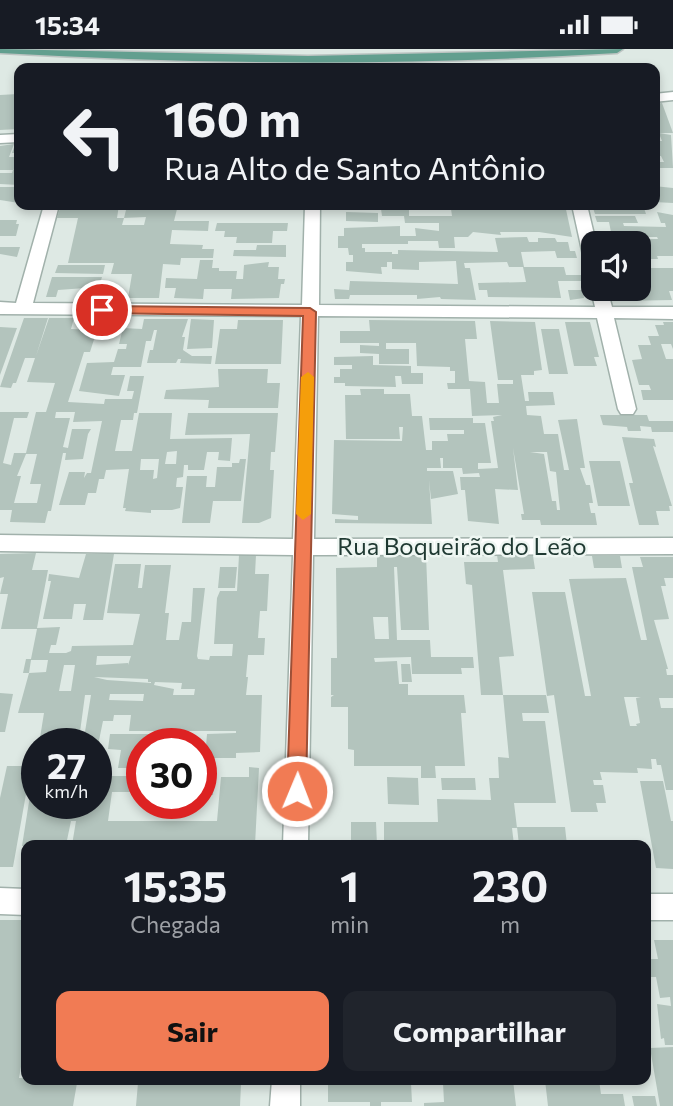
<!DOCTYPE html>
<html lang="pt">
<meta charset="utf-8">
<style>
:root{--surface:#171b24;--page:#20242c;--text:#f1f3f6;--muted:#9ea1a6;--accent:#f17b54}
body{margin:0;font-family:Commissioner,sans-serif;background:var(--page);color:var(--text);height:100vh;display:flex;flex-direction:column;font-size:26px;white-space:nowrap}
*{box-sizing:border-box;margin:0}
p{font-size:23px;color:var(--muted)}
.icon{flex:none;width:38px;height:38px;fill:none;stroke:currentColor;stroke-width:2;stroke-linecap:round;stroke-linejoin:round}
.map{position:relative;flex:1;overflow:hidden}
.sheet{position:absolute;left:21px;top:791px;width:630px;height:245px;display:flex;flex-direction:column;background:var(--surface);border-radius:14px;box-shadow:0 4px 10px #0003}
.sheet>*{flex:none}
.banner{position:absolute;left:14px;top:14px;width:646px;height:147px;border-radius:14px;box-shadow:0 4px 10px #0003;background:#171b24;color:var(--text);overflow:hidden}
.buttons{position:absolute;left:581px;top:182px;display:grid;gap:14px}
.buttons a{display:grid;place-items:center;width:70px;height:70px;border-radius:14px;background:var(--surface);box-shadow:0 4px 10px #0003;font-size:35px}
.speed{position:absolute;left:21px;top:679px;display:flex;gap:14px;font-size:35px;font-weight:700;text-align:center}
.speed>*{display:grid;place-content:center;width:91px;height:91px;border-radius:50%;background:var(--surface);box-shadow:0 4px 10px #0003;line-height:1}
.speed small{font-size:18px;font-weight:400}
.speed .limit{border:10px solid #d22;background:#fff;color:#111}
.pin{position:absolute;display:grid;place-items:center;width:60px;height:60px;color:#fff;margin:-30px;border:4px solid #fff;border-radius:50%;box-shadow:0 2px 7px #0007}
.me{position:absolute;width:77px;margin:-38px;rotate:1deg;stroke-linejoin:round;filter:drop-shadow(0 0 5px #0008)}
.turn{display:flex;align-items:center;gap:24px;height:147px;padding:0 35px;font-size:32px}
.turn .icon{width:91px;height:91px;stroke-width:2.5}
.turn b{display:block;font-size:49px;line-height:60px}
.eta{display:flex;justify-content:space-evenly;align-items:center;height:119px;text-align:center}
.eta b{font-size:42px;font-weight:700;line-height:49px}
.action{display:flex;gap:14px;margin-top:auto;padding:14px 35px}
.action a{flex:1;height:80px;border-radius:14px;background:var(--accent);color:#111;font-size:28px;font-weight:700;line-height:80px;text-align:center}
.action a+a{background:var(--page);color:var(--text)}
.status{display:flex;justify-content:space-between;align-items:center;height:49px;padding:0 35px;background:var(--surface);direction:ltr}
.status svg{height:19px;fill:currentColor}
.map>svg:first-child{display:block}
.building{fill:#b3c4bd;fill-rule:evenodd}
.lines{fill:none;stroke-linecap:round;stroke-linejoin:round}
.minor-casing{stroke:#a1b1ab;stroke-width:3}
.major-casing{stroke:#bcc4c2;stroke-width:3}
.minor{fill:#fff;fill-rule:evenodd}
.major{fill:#629f8f;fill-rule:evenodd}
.route{fill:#f17b54;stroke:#9d5037;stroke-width:2}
.slow{fill:#f59e0b}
.labels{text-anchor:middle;stroke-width:5;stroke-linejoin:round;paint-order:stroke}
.street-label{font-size:24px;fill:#1f3932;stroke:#eef6f2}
</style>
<div class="status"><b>15:34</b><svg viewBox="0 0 49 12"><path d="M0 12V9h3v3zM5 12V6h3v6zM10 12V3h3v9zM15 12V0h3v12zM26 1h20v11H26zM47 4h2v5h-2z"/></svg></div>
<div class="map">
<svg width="673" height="1057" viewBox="0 0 673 1057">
<rect width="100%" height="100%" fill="#dee9e4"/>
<path class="building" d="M 18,45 L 14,56 L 19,56 L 19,80 L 0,81 L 0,46 Z
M 662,54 L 673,84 L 659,84 L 671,86 L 673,119 L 654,119 L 654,113 L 664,113 L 661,107 L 654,107 L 654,92 L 662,92 L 660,87 L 654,87 L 654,55 Z
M 14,95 L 9,108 L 17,108 L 18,104 L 12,104 L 15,96 L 19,96 L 19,119 L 13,121 L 19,121 L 19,136 L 0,135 L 0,124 L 12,124 L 13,121 L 0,121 L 0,97 Z
M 654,137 L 673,139 L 673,154 L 654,153 Z
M 0,138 L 19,138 L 19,154 L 0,151 Z
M 61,156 L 119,156 L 117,169 L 124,169 L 122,176 L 144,176 L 146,168 L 124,169 L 126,161 L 168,160 L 169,156 L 178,156 L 174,172 L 209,172 L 208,182 L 172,181 L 170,195 L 203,196 L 202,200 L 214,200 L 213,209 L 181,209 L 180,216 L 163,215 L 159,249 L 128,249 L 132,225 L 111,225 L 114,214 L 68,214 L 78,169 L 57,169 Z
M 335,156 L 395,156 L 398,160 L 397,156 L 565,156 L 572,188 L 539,183 L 500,183 L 501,186 L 473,183 L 468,188 L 454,188 L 455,199 L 439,199 L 438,192 L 408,192 L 408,195 L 362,195 L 362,199 L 365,199 L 365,203 L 392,203 L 392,205 L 398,205 L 398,201 L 498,203 L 495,189 L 527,188 L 529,193 L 538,193 L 538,189 L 555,189 L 557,193 L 568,193 L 570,202 L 575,202 L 577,209 L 557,209 L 555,202 L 521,203 L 524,218 L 564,218 L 566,226 L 581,226 L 583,232 L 558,232 L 561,249 L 488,248 L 487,241 L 479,241 L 478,234 L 526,233 L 523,218 L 509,218 L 507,213 L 464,214 L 465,219 L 470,219 L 476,251 L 441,250 L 440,248 L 417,250 L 417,246 L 350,246 L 349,250 L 335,250 L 334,240 L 349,241 L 350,232 L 458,235 L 456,212 L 419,213 L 419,221 L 392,220 L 392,213 L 387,213 L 387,218 L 381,218 L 382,225 L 346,222 L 346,213 L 353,213 L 353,206 L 349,206 L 348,199 L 338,199 L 338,187 L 344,187 L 344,179 L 400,177 L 400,187 L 416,187 L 415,179 L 439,182 L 439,174 L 405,174 L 404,167 L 382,167 L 381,160 L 335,160 ZM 409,160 L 451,160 L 452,167 L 409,167 Z
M 593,159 L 644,159 L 646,165 L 595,165 Z
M 346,163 L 378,164 L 378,173 L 346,172 Z
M 657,163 L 673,166 L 673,207 L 657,207 L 658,210 L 647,210 L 646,206 L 639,206 L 639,193 L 642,193 L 645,203 L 651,203 L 647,190 L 658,190 L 657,188 L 612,188 L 609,173 L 597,173 L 595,167 L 635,167 L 638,174 L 623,174 L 624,177 L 666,178 L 665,174 L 661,174 Z
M 0,171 L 17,171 L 16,175 L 19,175 L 16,187 L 0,187 Z
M 217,174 L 288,174 L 287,182 L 273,182 L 272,194 L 236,194 L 237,188 L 224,188 L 225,182 L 215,182 Z
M 257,196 L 286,196 L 286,208 L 233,207 L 234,201 L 256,201 Z
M 0,198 L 20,198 L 17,208 L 0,205 Z
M 200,211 L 213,211 L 212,219 L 219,219 L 219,222 L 237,222 L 236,230 L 243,230 L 244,216 L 269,213 L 268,218 L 279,218 L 278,230 L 285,230 L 284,235 L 281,235 L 279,249 L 231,250 L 232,240 L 204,240 L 203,250 L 174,249 L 176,239 L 165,239 L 166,229 L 197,230 Z
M 58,216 L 105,216 L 103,225 L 55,224 Z
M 639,219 L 673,219 L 673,242 L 669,242 L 672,251 L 621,252 L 617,249 L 615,242 L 639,240 Z
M 52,228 L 102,228 L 99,238 L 58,241 L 56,248 L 46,248 Z
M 568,241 L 583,241 L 584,249 L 570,251 Z
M 24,269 L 48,269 L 36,307 L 49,269 L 74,269 L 71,280 L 97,281 L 90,303 L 84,303 L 68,353 L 104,355 L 105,350 L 132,350 L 134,342 L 127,342 L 130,327 L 144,327 L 137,364 L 134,364 L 133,371 L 121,371 L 115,402 L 132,402 L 139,364 L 172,364 L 170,390 L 232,389 L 230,412 L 218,411 L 219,403 L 207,403 L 204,421 L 188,421 L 188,416 L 184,416 L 183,428 L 177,429 L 176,438 L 183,438 L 180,459 L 172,461 L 151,461 L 151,464 L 125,462 L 126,459 L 123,459 L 129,420 L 106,421 L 104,430 L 99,430 L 96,444 L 88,444 L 85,456 L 59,456 L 69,423 L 85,423 L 84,429 L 87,424 L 91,424 L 102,372 L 73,373 L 75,363 L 56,363 L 55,369 L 70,369 L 63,398 L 68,399 L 72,380 L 91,380 L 88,385 L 83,410 L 65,411 L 66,404 L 63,404 L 51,462 L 48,462 L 45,474 L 10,473 L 12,461 L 0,461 L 0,363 L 29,363 L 27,369 L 14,369 L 3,414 L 11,416 L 14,404 L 26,404 L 36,363 L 46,363 L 55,334 L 27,333 L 35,309 L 25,309 L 16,334 L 13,334 L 11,339 L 0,338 ZM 177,402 L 176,415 L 165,415 L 167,403 ZM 26,405 L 37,405 L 30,435 L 41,435 L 37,454 L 14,454 L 21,427 L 17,427 ZM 141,410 L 159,410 L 157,429 L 153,430 L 154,421 L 140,421 Z
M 100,269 L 125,270 L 124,274 L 99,274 Z
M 144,270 L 188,270 L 182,288 L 185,288 L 183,301 L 192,307 L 212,307 L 211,315 L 180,314 L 181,310 L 178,310 L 176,314 L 147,314 L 150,301 L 153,301 L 157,281 L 154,281 L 151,292 L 146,292 L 141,318 L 113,318 L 111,326 L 125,326 L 119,347 L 79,342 L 87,314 L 114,313 L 118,300 L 126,300 L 127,295 L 119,295 L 123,279 L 142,280 Z
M 191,270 L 214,271 L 212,299 L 187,300 Z
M 238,271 L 283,271 L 281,315 L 215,315 L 220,280 L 237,280 Z
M 369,271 L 475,272 L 477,290 L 465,290 L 469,332 L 485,333 L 487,354 L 499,354 L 497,335 L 513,335 L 513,331 L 498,331 L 490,272 L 535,273 L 542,321 L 534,322 L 534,326 L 521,326 L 525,352 L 529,352 L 528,343 L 553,343 L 555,356 L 526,357 L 527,366 L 541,367 L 544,385 L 558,385 L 564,421 L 569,421 L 558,371 L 577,370 L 585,419 L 580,419 L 586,436 L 590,436 L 593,454 L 589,454 L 591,464 L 595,464 L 597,476 L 541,476 L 540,471 L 522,471 L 521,465 L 524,465 L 513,399 L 518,441 L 495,440 L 499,475 L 468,472 L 465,441 L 461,441 L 460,428 L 480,428 L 479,424 L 463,425 L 462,419 L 443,419 L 443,409 L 440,409 L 441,419 L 427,419 L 427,422 L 453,422 L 458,445 L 431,450 L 429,431 L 432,475 L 335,474 L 335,470 L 358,471 L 358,467 L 332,465 L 334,391 L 402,392 L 403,378 L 399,378 L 400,390 L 346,390 L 345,346 L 361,346 L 360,340 L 384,340 L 384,345 L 410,345 L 412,367 L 422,367 L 426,401 L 432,401 L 432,392 L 448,392 L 447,385 L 464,385 L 464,381 L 430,381 L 429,369 L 473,369 L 473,374 L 485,374 L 491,414 L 478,414 L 478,420 L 498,419 L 491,372 L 494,372 L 493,368 L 502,366 L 472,367 L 470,340 L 448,340 L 447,334 L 455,334 L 455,322 L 450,322 L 450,318 L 417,317 L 416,294 L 386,294 L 386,300 L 409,300 L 409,315 L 379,315 L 379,305 L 360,304 L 360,296 L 379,297 L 379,294 L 340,294 L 340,282 L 370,282 ZM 530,403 L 547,403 L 550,422 L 556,423 L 560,461 L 557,461 L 556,452 L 552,452 L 544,405 Z
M 565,273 L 590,273 L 599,308 L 594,308 L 597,317 L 574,317 Z
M 663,273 L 673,273 L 673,300 L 671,295 L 661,295 L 666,310 L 673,310 L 673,351 L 643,351 L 641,341 L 651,341 L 649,336 L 639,336 L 632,311 L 642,310 L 638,296 L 651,296 L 648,287 L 659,287 L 655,276 L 664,276 Z
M 0,278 L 17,279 L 0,326 Z
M 541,280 L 559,280 L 568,325 L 549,325 Z
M 373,307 L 373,316 L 411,317 L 411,324 L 423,324 L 423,335 L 402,335 L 401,327 L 395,327 L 396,338 L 345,337 L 345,334 L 334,334 L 334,328 L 340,328 L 340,320 L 352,320 L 352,316 L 334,316 L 334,308 Z
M 218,320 L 268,320 L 267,334 L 280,334 L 278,359 L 208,359 L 209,351 L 164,350 L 166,341 L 219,338 Z
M 188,364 L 278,364 L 275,403 L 271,403 L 270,421 L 274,421 L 271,469 L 259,474 L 242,474 L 250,385 L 185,386 Z
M 600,366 L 647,366 L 649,372 L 673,372 L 673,383 L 652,383 L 651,378 L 640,377 L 641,382 L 628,382 L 627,378 L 603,376 Z
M 622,388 L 654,390 L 656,398 L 653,397 L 672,457 L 669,457 L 670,462 L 656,462 L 659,476 L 639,476 L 629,434 L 633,434 Z
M 240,410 L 246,410 L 241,452 L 213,452 L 210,474 L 182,474 L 187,427 L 207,427 L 206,438 L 215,438 L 217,418 L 232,418 L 232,414 L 239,414 Z
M 589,412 L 620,412 L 630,457 L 598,457 Z
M 36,504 L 32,521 L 48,521 L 37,579 L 60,578 L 56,596 L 51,596 L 49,604 L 66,604 L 71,602 L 72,597 L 133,596 L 140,565 L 107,564 L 115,515 L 141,515 L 138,539 L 142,539 L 145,516 L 171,516 L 165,564 L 169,564 L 166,591 L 179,591 L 182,573 L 191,573 L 193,539 L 205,539 L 197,607 L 198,610 L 209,611 L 210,607 L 232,607 L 233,595 L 214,595 L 217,549 L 220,542 L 237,542 L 239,506 L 256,506 L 255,525 L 269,525 L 267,562 L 260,562 L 258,589 L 265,589 L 264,606 L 248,606 L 246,628 L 248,628 L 246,646 L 262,646 L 260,703 L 236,704 L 236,709 L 205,709 L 207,685 L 236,684 L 236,682 L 129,682 L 131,666 L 114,666 L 113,672 L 103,672 L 96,706 L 96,695 L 83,695 L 91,646 L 85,646 L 80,683 L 63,683 L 61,695 L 39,695 L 44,664 L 18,664 L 29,624 L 46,623 L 48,611 L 31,611 L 29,624 L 23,624 L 26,610 L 31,610 L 37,580 L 1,580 L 8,545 L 0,545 L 4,528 L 0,529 L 0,505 ZM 97,607 L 131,607 L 128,616 L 128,614 L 96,616 ZM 64,616 L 75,616 L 71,642 L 59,642 ZM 94,628 L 148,630 L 148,633 L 151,633 L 151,634 L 107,631 ZM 155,633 L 182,634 L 181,640 L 195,640 L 194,646 L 173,646 L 174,640 L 154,636 ZM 110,645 L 144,645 L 143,652 L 109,651 Z
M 86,505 L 114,505 L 103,571 L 83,571 L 86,555 L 74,555 L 72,570 L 43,570 L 51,532 L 48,532 L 49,525 L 79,529 Z
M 377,506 L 426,506 L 429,581 L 401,581 L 397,518 L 394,518 L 397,591 L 430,591 L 431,608 L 473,608 L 474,619 L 461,619 L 462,625 L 412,625 L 411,608 L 374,609 L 375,613 L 397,612 L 399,635 L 408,635 L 408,646 L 464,646 L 466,664 L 461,664 L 465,717 L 435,717 L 436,729 L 421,729 L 421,717 L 354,717 L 354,701 L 348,700 L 348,658 L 331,658 L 331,648 L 334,646 L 331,646 L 331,609 L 337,609 L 336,519 L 377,518 ZM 373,568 L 388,568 L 389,590 L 375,590 Z
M 497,506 L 533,507 L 535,520 L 503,521 L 514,607 L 499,608 L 503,646 L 546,646 L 549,664 L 522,664 L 523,672 L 545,672 L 556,754 L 514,754 L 517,779 L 512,779 L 514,796 L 384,796 L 384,773 L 438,773 L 437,750 L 491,751 L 489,729 L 499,729 L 498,708 L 509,709 L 503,646 L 481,646 L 472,536 L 466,535 L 464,513 L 498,513 Z
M 592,507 L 620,507 L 622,519 L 594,519 Z
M 640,508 L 673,508 L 673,529 L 664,529 L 666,537 L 661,537 L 669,570 L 654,571 L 668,620 L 666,620 L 667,626 L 673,626 L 673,649 L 659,649 L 661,659 L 673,659 L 673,741 L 666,741 L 661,716 L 657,716 L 656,710 L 651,710 L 652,720 L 637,719 L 638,724 L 600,723 L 602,731 L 593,731 L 594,736 L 603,736 L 606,754 L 596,754 L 598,763 L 571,763 L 554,646 L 547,647 L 532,543 L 565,543 L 585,647 L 591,647 L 569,530 L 626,529 L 641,591 L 647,591 L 632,518 L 643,518 ZM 624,648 L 641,648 L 636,649 L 640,674 L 636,675 L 637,677 L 630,677 Z
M 220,518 L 237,518 L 235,539 L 218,539 Z
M 401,615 L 410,615 L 412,633 L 402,633 Z
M 0,644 L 13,645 L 5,683 L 0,683 Z
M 110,685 L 170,685 L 169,695 L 142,695 L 142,719 L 118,719 L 121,701 L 108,700 Z
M 96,712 L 104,712 L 102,727 L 142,727 L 142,743 L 112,743 L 108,772 L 217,772 L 221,728 L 249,728 L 249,718 L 259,719 L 255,796 L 72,796 L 76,772 L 71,772 L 66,796 L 22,797 L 32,734 L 37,734 L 37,754 L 65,754 L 64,760 L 72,759 L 73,754 L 96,754 Z
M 7,717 L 31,717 L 13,818 L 0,818 L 0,749 Z
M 201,728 L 214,728 L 213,746 L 201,746 Z
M 387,728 L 418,729 L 419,756 L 388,755 Z
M 441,729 L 475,729 L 476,741 L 442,741 Z
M 640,732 L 663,732 L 671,772 L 673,772 L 673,820 L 656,819 Z
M 351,773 L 376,773 L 377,796 L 351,796 Z
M 517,778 L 565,778 L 567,796 L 519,796 Z
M 0,871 L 26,871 L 26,990 L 19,1029 L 138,1031 L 138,1035 L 77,1034 L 73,1057 L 0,1057 Z
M 654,891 L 673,891 L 673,996 L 665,996 L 664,989 L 661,990 L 657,955 L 671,957 L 670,948 L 660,949 L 656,928 L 650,928 L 646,910 L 658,910 Z
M 673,998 L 673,1057 L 660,1057 L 650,999 Z
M 328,1031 L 513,1031 L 516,1057 L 424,1057 L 424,1054 L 444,1053 L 443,1034 L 411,1034 L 412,1053 L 381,1053 L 381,1057 L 370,1057 L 370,1053 L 328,1053 Z
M 545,1031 L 599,1031 L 601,1045 L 623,1045 L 625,1057 L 548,1057 Z
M 138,1034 L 241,1035 L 240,1057 L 136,1057 Z
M 632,1047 L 655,1047 L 657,1057 L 634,1057 Z"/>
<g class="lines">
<g class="minor-casing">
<path id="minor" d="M 673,43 L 673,51 L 654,53 L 654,45 Z
M 19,85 L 19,93 L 0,94 L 0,86 Z
M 44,156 L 59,156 L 33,254 L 302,256 L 305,156 L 320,156 L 319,256 L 595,258 L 591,240 L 593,236 L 593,240 L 607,240 L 612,258 L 673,258 L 673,270 L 614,269 L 636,360 L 633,365 L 621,365 L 618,360 L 597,269 L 318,267 L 314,490 L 673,489 L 673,505 L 313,506 L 308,796 L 283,796 L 293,506 L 0,502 L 0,486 L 293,490 L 301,267 L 0,265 L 0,253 L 16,254 Z
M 572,156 L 587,156 L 596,194 L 593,194 L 593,220 L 585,215 Z
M 0,839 L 26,840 L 26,866 L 0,865 Z
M 646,845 L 673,845 L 673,871 L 646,871 Z
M 272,1031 L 300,1031 L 300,1057 L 270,1057 Z"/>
</g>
<g class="major-casing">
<path id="major" d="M 0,0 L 308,7 L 623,0 L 617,4 C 411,17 206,16 0,4 Z"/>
</g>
<use href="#minor" class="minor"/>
<use href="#major" class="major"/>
</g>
<path class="route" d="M 102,257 L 310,259 L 316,263 L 306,742 L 303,748 L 297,751 L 290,748 L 287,742 L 303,267 L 97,264 L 95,261 Z"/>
<path class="slow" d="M 308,323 L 314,328 L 311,465 L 303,471 L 296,465 L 301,328 Z"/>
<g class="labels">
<g class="street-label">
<text x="462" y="506">Rua Boqueirão do Leão</text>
</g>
</g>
</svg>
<div class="buttons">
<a><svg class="icon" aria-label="sound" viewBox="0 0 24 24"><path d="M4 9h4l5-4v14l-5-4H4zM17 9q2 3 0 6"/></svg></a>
</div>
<div class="speed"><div>27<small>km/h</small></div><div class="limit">30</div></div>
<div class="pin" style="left:102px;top:261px;background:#d93025"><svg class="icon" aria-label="arrive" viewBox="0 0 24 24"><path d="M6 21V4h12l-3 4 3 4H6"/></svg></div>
<svg class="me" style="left:297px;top:742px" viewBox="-20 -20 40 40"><circle r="17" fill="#f17b54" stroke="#fff" stroke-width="3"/><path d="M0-11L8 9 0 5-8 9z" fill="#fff"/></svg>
<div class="banner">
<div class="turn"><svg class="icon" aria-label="left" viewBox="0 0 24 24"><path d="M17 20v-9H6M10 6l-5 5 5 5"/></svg><div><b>160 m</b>Rua Alto de Santo Antônio</div></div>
</div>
<section class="sheet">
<div class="eta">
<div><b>15:35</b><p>Chegada</p></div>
<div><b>1</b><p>min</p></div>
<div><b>230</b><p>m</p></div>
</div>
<div class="action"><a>Sair</a><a>Compartilhar</a></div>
</section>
</div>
